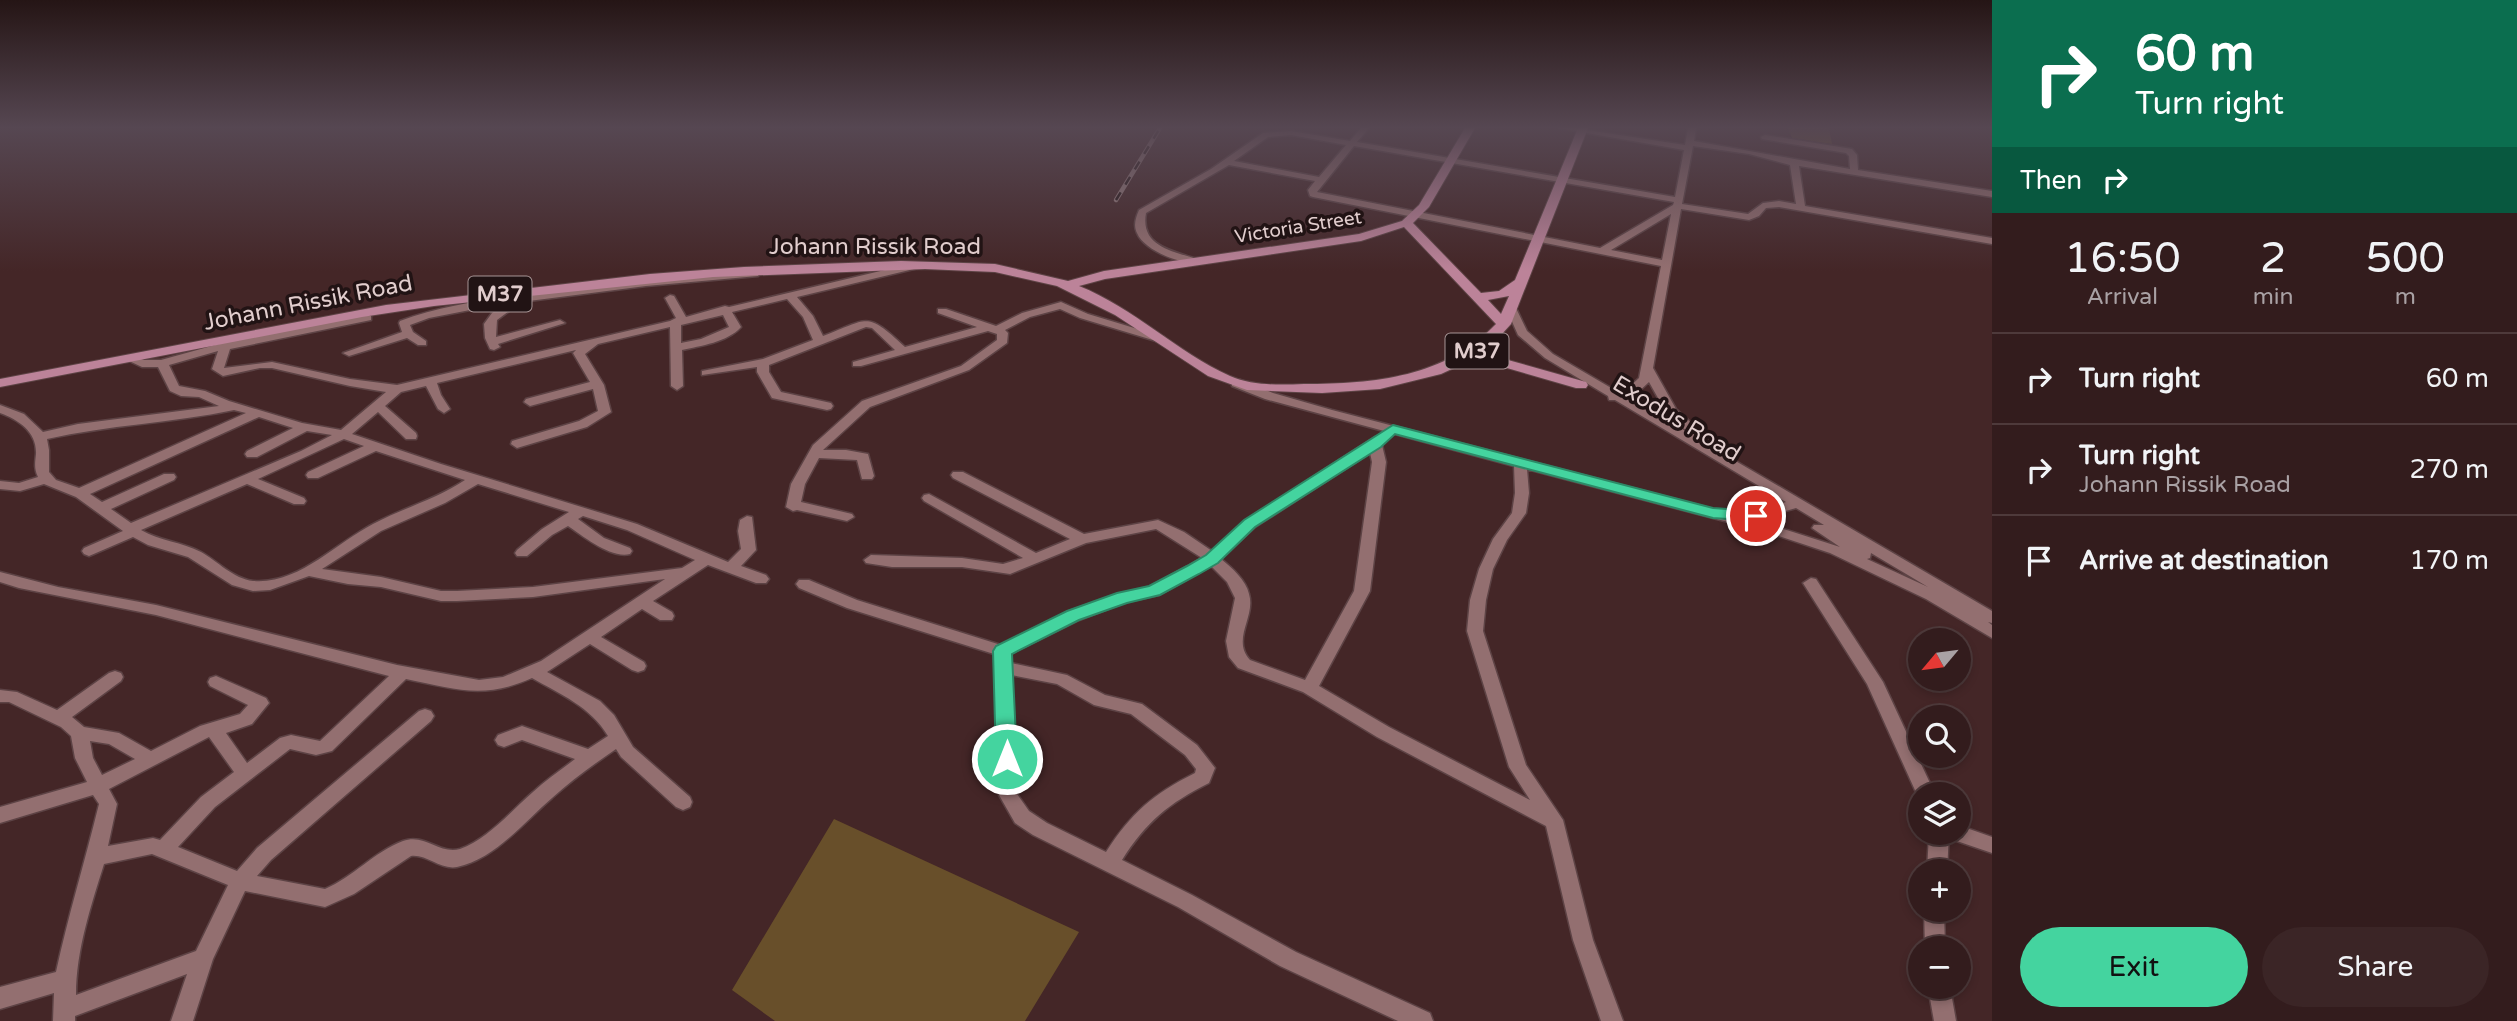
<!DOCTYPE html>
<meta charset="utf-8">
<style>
:root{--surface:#331c1d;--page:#3b2526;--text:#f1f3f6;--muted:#a9a1a4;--line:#4e3a3b;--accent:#44d49f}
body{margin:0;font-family:"Varela Round",sans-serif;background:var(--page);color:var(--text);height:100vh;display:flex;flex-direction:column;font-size:26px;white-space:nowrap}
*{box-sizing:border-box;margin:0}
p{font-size:23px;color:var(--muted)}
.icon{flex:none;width:38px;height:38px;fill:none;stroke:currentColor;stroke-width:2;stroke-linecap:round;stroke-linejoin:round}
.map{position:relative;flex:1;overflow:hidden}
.sheet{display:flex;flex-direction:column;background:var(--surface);width:525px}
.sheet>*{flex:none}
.hud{background:#0b6e4f;color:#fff;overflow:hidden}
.needle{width:46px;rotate:241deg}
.fabs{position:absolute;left:1908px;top:628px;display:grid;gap:14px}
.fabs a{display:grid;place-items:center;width:63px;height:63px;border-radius:50%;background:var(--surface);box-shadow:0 4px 10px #0003,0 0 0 2px var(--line);font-size:35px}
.pin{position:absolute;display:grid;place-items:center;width:60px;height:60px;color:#fff;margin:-30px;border:4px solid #fff;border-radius:50%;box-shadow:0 2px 7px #0007}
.me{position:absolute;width:77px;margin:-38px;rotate:0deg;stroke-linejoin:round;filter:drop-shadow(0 0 5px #0008)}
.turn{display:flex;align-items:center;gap:24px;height:147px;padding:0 28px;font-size:32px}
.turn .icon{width:91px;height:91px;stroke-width:2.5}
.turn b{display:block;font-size:49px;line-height:60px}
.then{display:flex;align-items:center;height:66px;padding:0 28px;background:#0003;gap:14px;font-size:26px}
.eta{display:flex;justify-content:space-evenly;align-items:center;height:119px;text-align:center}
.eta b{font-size:42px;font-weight:600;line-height:49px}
.cta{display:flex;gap:14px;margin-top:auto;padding:14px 28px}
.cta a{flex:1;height:80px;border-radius:42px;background:var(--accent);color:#111;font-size:28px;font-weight:600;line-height:80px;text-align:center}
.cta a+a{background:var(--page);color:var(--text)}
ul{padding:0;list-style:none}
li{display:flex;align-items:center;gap:21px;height:91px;padding:0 28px;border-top:2px solid var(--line)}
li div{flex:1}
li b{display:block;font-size:26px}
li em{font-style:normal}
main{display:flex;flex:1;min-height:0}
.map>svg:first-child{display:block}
.green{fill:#684f2a}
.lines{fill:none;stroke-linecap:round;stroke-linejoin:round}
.minor-casing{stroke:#5d4345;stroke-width:3}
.major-casing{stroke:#5d4345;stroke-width:2}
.minor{fill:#936f70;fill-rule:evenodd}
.major{fill:#bc8399;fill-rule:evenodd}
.rail-casing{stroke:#998081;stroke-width:4.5}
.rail{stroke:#211314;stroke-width:2.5;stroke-dasharray:9;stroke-linecap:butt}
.route{fill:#44d49f;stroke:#2c8a67;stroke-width:2}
.labels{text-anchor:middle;stroke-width:7;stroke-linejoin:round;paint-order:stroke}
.far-street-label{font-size:19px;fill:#e1cdcd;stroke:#211314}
.shield{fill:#211314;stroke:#a79596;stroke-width:2}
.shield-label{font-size:21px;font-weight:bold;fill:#e1cdcd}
.street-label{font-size:23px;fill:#e1cdcd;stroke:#211314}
</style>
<main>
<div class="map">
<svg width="1992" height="1021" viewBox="0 0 1992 1021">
<rect width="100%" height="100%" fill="#442627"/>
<path class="green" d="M 1788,128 L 1829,128 L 1832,144 L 1792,138 Z
M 834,819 L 1079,932 L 1025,1021 L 775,1021 L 732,990 Z"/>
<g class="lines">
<g class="minor-casing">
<path id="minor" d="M 1361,128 L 1369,128 L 1357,142 L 1675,197 L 1684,150 L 1558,128 L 1574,128 L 1685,145 L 1688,128 L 1696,128 L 1694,141 L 1850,169 L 1849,156 L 1846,153 L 1762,139 L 1761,137 L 1765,135 L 1852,149 L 1857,155 L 1858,170 L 1992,191 L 1992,197 L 1799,166 L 1805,206 L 1992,238 L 1992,244 L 1779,207 L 1766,208 L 1759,216 L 1749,220 L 1681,209 L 1653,368 L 1676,409 L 1708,438 L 1703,442 L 1992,611 L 1992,623 L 1988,622 L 1992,625 L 1992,638 L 1926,599 L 1830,553 L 1770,533 L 1527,469 L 1529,493 L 1526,513 L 1507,540 L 1493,569 L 1486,600 L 1483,631 L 1526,765 L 1563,820 L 1593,940 L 1623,1021 L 1601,1021 L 1573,940 L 1546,826 L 1377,737 L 1303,692 L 1238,668 L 1229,657 L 1226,641 L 1235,598 L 1227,582 L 1211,566 L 1159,595 L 1126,602 L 1079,620 L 1010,654 L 1011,663 L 1067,675 L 1105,695 L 1142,704 L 1197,745 L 1215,768 L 1209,783 C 1169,803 1146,822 1122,860 L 1192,895 L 1296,952 L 1430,1013 L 1433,1021 L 1398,1021 L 1280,966 L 1178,907 L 1033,835 L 1015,823 L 999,795 L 994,654 L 847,608 L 799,588 L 796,584 L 799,580 L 809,580 L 857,600 L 1001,645 L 1067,612 L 1118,594 L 1150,587 L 1202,558 L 1156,529 L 1086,543 L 1010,574 L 962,567 L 892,567 L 866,563 L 864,560 L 871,555 L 962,558 L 1003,564 L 1023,558 L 924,501 L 922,498 L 924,495 L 929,494 L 1036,553 L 1070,539 L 953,478 L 951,475 L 953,472 L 963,472 L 1084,534 L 1158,520 L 1184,532 L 1212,551 L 1245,521 L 1375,437 L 1385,437 L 1386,440 L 1382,445 L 1386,462 L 1370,591 L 1319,686 L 1389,727 L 1530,800 L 1509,767 L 1467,631 L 1470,600 L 1479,569 L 1493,539 L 1512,513 L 1515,493 L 1514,466 L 1265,399 L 1232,386 L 1232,380 L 1240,380 L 1273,393 L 1332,410 L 1736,515 L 1738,513 L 1755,512 L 1786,502 L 1615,400 L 1609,400 L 1608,396 L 1545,358 L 1518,335 L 1506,308 L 1507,306 L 1515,306 L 1527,331 L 1553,354 L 1618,392 L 1627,389 L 1639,378 L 1661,266 L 1313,197 L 1310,196 L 1308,190 L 1315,181 L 1229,165 L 1146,213 C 1140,246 1172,251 1197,259 L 1197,263 C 1179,264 1144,250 1137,233 C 1133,225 1136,217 1139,210 L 1211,169 L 1263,133 L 1291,131 L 1350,141 ZM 1291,135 L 1346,145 L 1319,177 L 1234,161 L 1268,137 ZM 1354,146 L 1674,202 L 1673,205 L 1600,248 L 1317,192 ZM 1693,146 L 1749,154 L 1790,165 L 1796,204 L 1779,201 L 1763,203 L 1748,214 L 1682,204 ZM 1671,214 L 1662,260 L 1611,250 ZM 1649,382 L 1667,414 L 1689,433 L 1627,397 L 1635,395 ZM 1370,453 L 1372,462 L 1354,591 L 1305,680 L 1250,660 C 1231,639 1256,617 1249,594 C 1246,580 1232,568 1221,559 L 1255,527 ZM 1796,508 L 1824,525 L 1814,525 L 1812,528 L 1840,547 L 1755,520 ZM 1871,553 L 1928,587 L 1867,559 L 1870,558 ZM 1011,675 L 1057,684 L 1094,705 L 1131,714 L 1185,755 L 1196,769 L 1195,773 C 1153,794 1131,813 1106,852 L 1047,823 L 1029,811 L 1017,794 Z
M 914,263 L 919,266 L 918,268 L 797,297 L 813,316 L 823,336 C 870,318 866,311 905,347 L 977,327 L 938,313 L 938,309 L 946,309 L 996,326 L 1022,313 L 1061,302 L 1088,314 L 1164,337 L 1166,339 L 1164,341 L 1156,341 L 1080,318 L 1060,309 L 1030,317 L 1005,330 L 1008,333 L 1007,343 L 969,370 L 870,407 L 823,450 L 846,450 L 868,454 L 874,476 L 872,479 L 862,479 L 857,460 L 819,458 L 805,484 L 801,502 L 852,514 L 854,517 L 847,521 L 797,510 L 793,511 L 786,507 L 791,484 L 813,445 L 862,401 L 961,366 L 997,340 L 997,334 L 988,331 L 861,366 L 853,366 L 853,362 L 895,350 L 872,328 L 866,327 L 769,365 L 769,372 L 781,392 L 831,403 L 833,406 L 831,409 L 827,410 L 772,398 L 757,372 L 757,367 L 702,375 L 702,371 L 763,359 L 813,340 L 803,317 L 787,299 L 732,312 L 741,327 C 728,342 700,346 682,350 L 683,386 L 677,390 L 671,386 L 670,327 L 598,344 L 585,354 L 604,385 L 611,412 L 587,427 L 517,448 L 511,444 L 512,441 L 579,421 L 598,411 L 593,389 L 530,406 L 524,402 L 526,399 L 590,382 L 573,353 L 576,350 L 437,383 L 441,395 L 450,409 L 444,413 L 438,409 L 426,386 L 401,392 L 385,406 L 416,433 L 417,436 L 416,439 L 406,439 L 378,412 L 352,434 L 441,464 L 637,524 L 728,562 L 741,549 L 738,531 L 740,520 L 747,516 L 752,517 L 756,550 L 741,566 L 766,575 L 769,579 L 766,583 L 756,583 L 708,565 L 653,601 L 672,612 L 674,616 L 672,620 L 660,620 L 642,609 L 601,637 L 644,662 L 646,666 L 644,670 L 638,672 L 632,670 L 590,644 L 547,672 L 600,701 L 614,715 L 633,747 L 690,797 L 692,802 L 690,807 L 683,810 L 676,807 L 621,757 L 616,749 C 594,764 572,780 552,798 C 524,822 495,859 457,867 C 440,870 427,854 411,856 L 354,894 L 325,907 L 245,891 L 213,959 L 193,1021 L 171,1021 L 187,974 L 75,1016 L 75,1021 L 53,1021 L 54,993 L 0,1009 L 0,987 L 56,972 C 68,916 85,861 99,804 L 93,795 L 0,823 L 0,807 L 87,782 L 75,758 L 71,736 L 61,727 L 9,702 L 0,702 L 0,690 L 17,692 L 57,710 L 109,673 L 115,671 L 121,673 L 123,677 L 121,681 L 72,717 L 84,727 L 119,733 L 151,751 L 200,726 L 240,714 L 248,705 L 210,686 L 208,682 L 210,678 L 216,676 L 266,698 L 269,703 L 252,724 L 226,733 L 247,763 L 280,738 L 291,735 L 320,741 L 389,676 L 156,615 L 19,588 L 0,582 L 0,572 L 58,587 L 156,605 L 397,665 L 479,680 L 503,677 L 541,661 L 665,579 L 533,597 L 457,601 L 441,601 L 381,587 L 348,584 L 309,576 L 270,590 L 253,591 L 232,585 L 188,557 L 148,545 L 133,537 L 89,556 L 84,554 L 82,551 L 84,548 L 123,531 L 76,497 L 44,484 L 20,491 L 0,489 L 0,481 L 19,483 L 38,477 C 34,469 35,463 36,454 C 37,432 19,420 0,413 L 0,405 L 24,414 L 43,432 L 78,424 L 219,406 L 199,397 L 181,396 L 170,391 L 158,367 L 142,367 L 125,359 L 131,356 L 144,360 L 161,360 L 226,342 L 367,315 L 371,316 L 371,320 L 230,349 L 224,368 L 272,362 L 350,379 L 397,385 L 670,321 L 676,318 L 665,298 L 670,295 L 674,296 L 686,317 L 725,306 L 729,307 ZM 723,315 L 729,327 L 701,339 L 681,343 L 681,325 ZM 218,351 L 212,369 L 223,376 L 260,368 L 272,368 L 350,386 L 386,392 L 341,430 L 302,423 L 229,401 L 205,391 L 179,386 L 169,365 ZM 234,410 L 246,413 L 79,488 L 56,480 L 49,472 L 49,450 L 47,439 C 108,425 172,423 234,410 ZM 259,417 L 293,428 L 247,451 L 245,454 L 247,457 L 257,457 L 307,431 L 332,435 L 301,451 L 131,523 L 111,509 L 174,480 L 176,477 L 174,474 L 164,474 L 102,502 L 90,494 ZM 344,439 L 364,446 L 308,472 L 306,475 L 308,478 L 318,478 L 376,451 L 465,480 C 437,499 403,508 373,524 C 336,543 298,585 253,581 C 234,579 217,561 201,552 C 182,542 160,541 141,530 L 247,484 L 294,504 L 304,504 L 306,501 L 304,498 L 258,479 ZM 478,484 L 569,512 L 542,529 L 517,550 L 515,553 L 517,556 L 527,556 L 552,535 L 568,526 C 583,536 611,559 630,554 L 632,551 L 630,548 L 604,538 L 578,519 L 583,516 L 627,530 L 695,560 L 682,568 L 533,587 L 457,591 L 441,591 L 381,577 L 322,569 L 381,531 L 445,503 ZM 532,678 C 560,694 591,707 608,736 L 588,749 L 522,726 L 498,735 L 495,740 L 498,745 L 504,747 L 522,740 L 575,759 C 561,770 546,780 533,792 C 511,811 488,839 460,849 C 440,855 425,833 403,841 C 374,852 353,877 325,889 L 257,876 L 271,860 L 431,721 L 434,716 L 431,711 L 425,709 L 419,711 L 257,848 L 237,871 L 178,847 L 215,807 L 290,749 L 316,755 L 332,751 L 406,679 C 456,689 483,700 532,678 ZM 209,737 L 234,772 L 201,797 L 160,840 L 153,838 L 108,846 L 117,804 L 109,789 ZM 90,741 L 109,744 L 135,759 L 102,775 L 93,758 ZM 152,854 L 228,885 L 196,951 L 76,995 C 76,950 91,906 104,864 Z
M 754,271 L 759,274 L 758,276 L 646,286 L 521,302 L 497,320 L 496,337 L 560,320 L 565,323 L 498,344 L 500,347 L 494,350 L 490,349 L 485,338 L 484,324 L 492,313 L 506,303 L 429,318 L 410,325 L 413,332 L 426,341 L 426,345 L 418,345 L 407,338 L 349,356 L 343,353 L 402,332 L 399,323 L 400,321 C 449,303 501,298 552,291 C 619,283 686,277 754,271 Z
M 1811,578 L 1816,579 L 1883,682 L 1935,794 L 1920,794 L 1919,799 L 1867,684 L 1803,583 Z
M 1958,825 L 1992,837 L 1992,853 L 1951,839 L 1949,833 L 1947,872 L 1927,872 L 1929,833 L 1958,833 Z
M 1924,910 L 1944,910 L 1945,948 L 1925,948 Z
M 1928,987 L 1950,987 L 1956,1021 L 1934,1021 Z"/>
</g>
<g class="major-casing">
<path id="major" d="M 1465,128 L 1475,128 L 1429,207 L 1413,223 L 1481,293 L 1499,291 L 1515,280 L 1578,128 L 1588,128 L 1511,324 L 1490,347 L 1478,355 L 1508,360 L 1586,382 L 1588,385 L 1586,388 L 1576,388 L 1507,368 L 1467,362 L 1441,374 L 1380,389 L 1322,393 L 1247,390 L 1208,376 L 1115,315 L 1057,286 L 995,272 L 925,269 L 713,277 L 434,306 L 362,317 L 0,387 L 0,379 L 386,305 L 650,274 L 744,267 L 901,261 L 995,264 L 1068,281 L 1104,271 L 1359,234 L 1402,221 L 1419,205 ZM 1404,227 L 1496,324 C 1445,377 1375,384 1304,384 C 1280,385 1253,386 1230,376 C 1177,352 1134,308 1079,286 L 1105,279 L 1361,241 ZM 1509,296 L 1501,314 L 1488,300 Z"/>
</g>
<use href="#minor" class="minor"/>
<use href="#major" class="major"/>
<g class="rail-casing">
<path id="rail" d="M 1116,200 L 1160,128"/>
</g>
<use href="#rail" class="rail"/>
</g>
<linearGradient id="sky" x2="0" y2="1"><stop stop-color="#251515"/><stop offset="0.47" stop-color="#564752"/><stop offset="1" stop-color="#564752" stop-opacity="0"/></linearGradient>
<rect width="1992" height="271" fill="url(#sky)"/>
<path class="route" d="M 1393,425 L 1713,508 L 1756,511 L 1764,516 L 1756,521 L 1713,518 L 1395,434 L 1381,447 L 1255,527 L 1218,563 L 1199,574 L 1160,595 L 1127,603 L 1079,620 L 1012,654 L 1017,759 L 1014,765 L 1007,767 L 999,765 L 996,759 L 993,651 L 996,646 L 1067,611 L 1117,593 L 1149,586 L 1187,566 L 1206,555 L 1244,520 Z"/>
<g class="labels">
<g class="far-street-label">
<text transform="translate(1298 226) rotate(-9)" y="7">Victoria Street</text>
</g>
<g class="shield">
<rect x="468.5" y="276.5" width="63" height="35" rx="5"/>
<rect x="1445.5" y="333.5" width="63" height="35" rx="5"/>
</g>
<g class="shield-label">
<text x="500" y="301">M37</text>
<text x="1477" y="358">M37</text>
</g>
<g class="street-label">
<text x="875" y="254">Johann Rissik Road</text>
<text transform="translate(308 302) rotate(-11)" y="8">Johann Rissik Road</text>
<text transform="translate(1677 418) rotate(31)" y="8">Exodus Road</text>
</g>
</g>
</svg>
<div class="fabs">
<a><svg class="needle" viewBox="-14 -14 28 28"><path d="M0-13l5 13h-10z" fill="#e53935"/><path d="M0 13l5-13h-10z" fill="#a9a1a4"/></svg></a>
<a><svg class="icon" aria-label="search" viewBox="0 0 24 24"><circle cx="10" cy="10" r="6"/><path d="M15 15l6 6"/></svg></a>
<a><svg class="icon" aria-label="layers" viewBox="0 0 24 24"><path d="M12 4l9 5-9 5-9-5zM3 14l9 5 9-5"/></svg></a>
<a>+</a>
<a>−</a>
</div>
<div class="pin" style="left:1756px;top:516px;background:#d93025"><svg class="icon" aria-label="arrive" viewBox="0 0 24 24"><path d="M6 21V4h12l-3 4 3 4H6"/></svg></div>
<svg class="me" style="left:1007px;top:759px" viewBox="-20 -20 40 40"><circle r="17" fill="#44d49f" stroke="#fff" stroke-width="3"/><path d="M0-11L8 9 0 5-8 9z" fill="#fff"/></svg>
</div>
<section class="sheet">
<div class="hud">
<div class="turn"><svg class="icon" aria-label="right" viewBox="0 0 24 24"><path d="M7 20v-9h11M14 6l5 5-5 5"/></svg><div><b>60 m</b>Turn right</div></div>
<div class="then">Then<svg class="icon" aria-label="right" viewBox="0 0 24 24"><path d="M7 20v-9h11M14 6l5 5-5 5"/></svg></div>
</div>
<div class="eta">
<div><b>16:50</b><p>Arrival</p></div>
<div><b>2</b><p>min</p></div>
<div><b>500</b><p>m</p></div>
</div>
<ul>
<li><svg class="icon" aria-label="right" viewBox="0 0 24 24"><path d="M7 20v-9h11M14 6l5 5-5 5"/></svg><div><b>Turn right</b></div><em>60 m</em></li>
<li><svg class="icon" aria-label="right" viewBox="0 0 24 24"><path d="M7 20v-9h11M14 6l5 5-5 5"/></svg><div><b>Turn right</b><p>Johann Rissik Road</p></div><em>270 m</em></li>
<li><svg class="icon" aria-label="arrive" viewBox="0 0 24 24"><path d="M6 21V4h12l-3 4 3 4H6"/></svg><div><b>Arrive at destination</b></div><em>170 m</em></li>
</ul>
<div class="cta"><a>Exit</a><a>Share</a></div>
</section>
</main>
